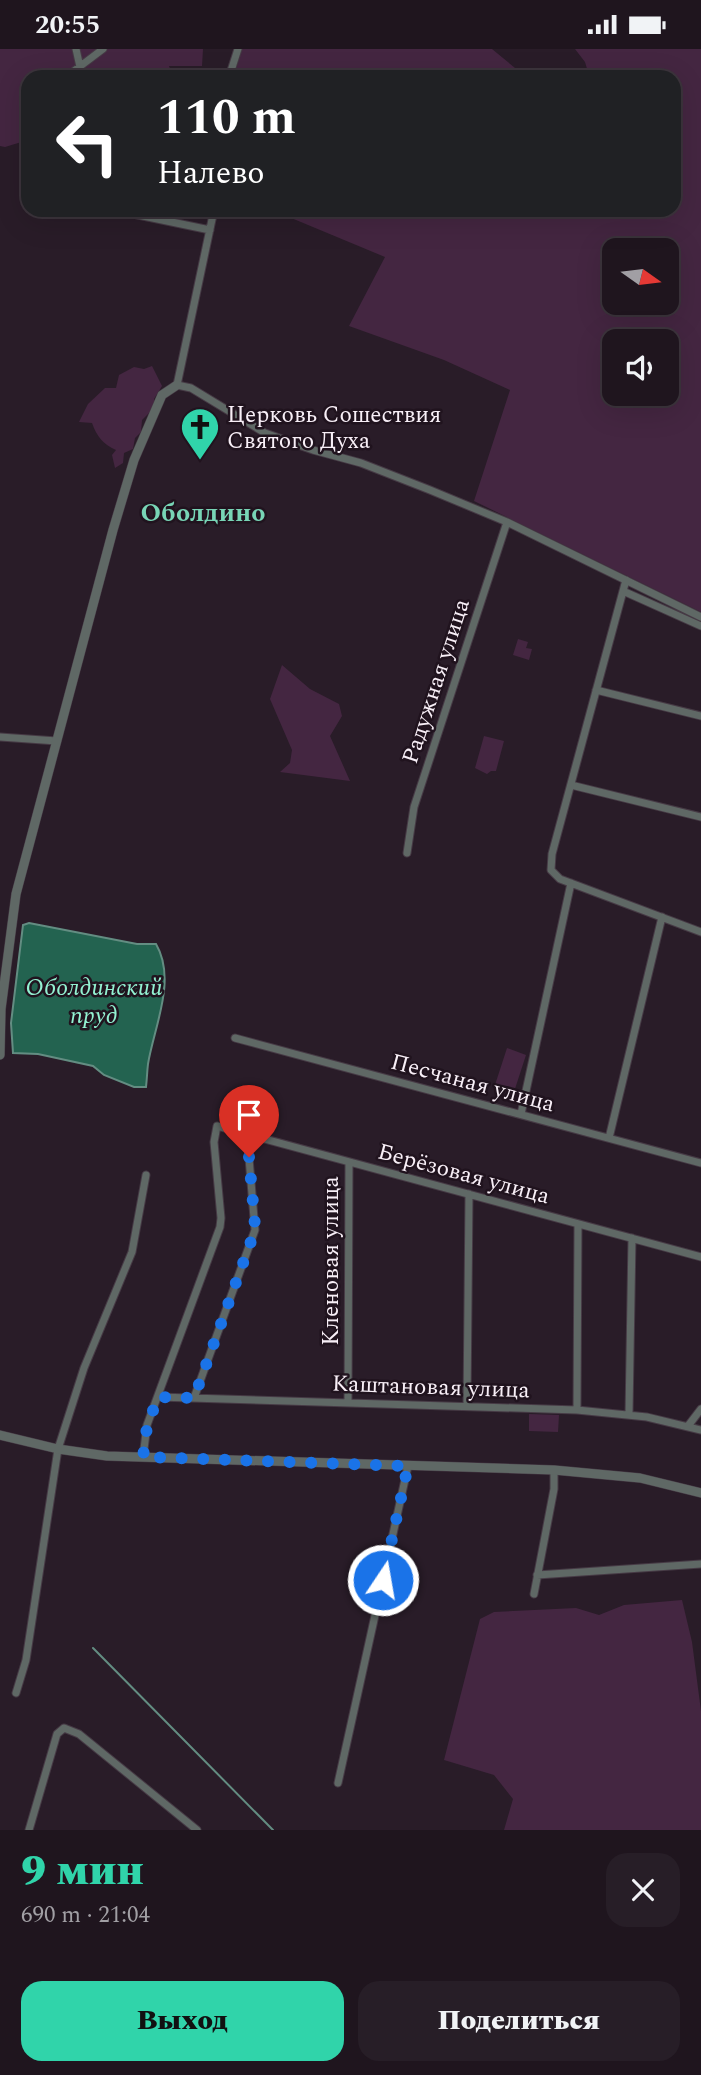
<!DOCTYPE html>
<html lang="ru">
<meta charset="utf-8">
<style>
:root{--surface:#1f151e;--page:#271e27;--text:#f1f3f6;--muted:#a19fa4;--line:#3c343c;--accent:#30d4aa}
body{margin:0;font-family:Spectral,serif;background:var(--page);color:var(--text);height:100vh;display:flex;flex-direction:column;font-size:26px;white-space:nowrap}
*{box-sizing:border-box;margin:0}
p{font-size:23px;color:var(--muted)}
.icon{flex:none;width:38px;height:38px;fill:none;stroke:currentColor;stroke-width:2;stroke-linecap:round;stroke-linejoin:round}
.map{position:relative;height:1781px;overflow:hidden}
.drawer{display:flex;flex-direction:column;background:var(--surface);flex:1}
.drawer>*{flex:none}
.top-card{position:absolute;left:21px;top:21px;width:660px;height:147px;border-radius:21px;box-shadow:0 7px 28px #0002,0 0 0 2px var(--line);background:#202124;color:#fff;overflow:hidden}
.needle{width:46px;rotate:104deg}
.controls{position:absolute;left:602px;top:189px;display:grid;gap:14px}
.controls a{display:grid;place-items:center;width:77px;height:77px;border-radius:14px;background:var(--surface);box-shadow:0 7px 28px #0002,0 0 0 2px var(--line);font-size:35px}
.pin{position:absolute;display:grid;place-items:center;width:60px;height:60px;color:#fff;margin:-72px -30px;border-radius:50% 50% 50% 0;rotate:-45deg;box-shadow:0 0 7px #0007}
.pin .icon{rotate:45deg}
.me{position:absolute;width:77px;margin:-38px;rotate:12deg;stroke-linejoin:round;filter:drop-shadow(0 0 5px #0008)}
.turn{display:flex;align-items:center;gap:24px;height:147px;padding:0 21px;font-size:32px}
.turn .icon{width:91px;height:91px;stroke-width:2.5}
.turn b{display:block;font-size:49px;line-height:60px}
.round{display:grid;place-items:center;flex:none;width:74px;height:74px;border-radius:21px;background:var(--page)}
.head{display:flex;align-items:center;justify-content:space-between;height:119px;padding:0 21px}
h1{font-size:42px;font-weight:800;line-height:52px;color:var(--accent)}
.primary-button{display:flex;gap:14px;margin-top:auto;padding:14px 21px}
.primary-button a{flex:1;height:80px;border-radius:21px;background:var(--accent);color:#111;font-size:28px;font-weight:800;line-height:80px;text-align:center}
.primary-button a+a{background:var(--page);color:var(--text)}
.status{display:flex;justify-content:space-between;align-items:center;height:49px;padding:0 35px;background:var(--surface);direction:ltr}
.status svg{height:19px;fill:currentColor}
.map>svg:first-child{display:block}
.green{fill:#442641;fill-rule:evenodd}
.water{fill:#236350;stroke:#638d82;stroke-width:2}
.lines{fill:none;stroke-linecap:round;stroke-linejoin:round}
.stream{stroke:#638d82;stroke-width:2}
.minor-casing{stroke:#463a45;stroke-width:9}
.tertiary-casing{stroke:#463a45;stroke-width:10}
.minor{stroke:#5f6865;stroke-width:7}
.tertiary{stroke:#5f6865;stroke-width:9}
.route{stroke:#1a73e8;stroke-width:12;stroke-dasharray:0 21.6}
.labels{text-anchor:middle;stroke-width:5;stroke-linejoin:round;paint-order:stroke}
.poi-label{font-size:23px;fill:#f8eff7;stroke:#20131e;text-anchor:start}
.street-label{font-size:23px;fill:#f8eff7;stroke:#20131e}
.water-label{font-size:24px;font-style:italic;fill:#93f2d2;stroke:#20131e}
.quarter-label{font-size:26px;font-weight:bold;fill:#78d5b6;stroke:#20131e}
</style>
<div class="status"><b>20:55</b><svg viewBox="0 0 49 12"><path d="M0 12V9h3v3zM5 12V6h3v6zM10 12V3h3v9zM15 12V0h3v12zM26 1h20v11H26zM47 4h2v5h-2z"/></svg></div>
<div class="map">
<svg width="701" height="1781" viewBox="0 0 701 1781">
<rect width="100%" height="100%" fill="#291c28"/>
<path class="green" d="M 0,0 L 203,0 L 202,17 L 169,17 L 173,28 L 28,28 L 28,91 L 5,98 L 0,97 Z
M 242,0 L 492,0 L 515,19 L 524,28 L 234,28 Z
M 575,0 L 701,0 L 701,563 L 474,452 L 510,341 L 444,311 L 349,277 L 385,208 L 272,161 L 674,161 L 674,28 L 580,28 L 588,23 L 585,13 ZM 614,201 L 667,201 L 667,254 L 614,254 ZM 614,292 L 667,292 L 667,345 L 614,345 Z
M 152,317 L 162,337 L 154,350 L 154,359 L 142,371 L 141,383 L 135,389 L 133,400 L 124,404 L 123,414 L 115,419 L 112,406 L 116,401 C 103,395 97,388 92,374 L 79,373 L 88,355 L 105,339 L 116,339 L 119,326 L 134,318 L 144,320 Z
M 518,590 L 528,593 L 526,599 L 532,600 L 529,611 L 513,606 Z
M 282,616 L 310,640 L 339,655 L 342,667 L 330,687 L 350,732 L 280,723 L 290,714 L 292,701 L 270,650 Z
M 484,687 L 504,692 L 496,722 L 491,722 L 487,725 L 475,719 Z
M 507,999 L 526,1006 L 513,1046 L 494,1039 Z
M 529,1365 L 559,1366 L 558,1383 L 529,1382 Z
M 682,1551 L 692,1593 L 701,1662 L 701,1781 L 504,1781 L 513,1750 L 494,1726 L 444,1711 L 480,1570 L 494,1563 L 576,1559 L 599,1566 L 624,1556 Z"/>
<path class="water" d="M 29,874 L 137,895 L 156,895 C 177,931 154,978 148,1015 C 147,1023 147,1030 146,1038 L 134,1038 L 104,1026 L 93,1017 L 38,1005 L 13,1004 L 11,974 L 23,876 Z"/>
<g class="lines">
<path class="stream" d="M 93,1599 L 273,1781"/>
<g class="minor-casing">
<path id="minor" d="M 76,0 L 80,18
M 66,28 L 103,0
M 229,28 L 238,0
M 114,161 L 210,181
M 214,161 L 177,336 L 191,339 L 265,384 L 313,401 L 361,414 L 430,441 L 507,473 L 701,568
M 626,531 L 552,805 L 551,821 L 560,830 L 701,883
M 623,542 L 701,577
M 596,641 L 701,667
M 0,688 L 57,692
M 571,736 L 701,768
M 407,804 L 414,758 L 507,473
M 235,989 L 701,1114
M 521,1065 L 571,834
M 609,1089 L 662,868
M 158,1348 L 577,1361 L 647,1368 L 701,1381
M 194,1349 L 255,1181 L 247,1085
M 348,1354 L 349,1113
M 467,1357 L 469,1145
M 577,1361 L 578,1175
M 629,1365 L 632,1189
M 688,1377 L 701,1360
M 143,1408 L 147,1376 L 220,1178 L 221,1169 L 214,1093 L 217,1077 L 701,1208
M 537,1526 L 701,1515
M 534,1545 L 554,1440 L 554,1421
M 16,1644 L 26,1611 L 58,1400 L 84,1319 L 132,1203 L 146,1126
M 338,1734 L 408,1417
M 29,1781 L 57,1685 L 64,1679 L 79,1685 L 197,1781"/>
</g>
<g class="tertiary-casing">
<path id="tertiary" d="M 0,1006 L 1,960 L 16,845 L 113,481 L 134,411 L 162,346 L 177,336
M 0,1386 L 58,1400 L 107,1407 L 554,1421 L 640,1429 L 701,1444"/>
</g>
<use href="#minor" class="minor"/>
<use href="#tertiary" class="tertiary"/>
</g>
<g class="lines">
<path class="route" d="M 249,1108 L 255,1177 L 254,1184 L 194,1349 L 158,1348 L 147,1378 L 143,1408 L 408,1417 L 383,1531"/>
</g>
<defs>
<g id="church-pin" transform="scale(2.0125)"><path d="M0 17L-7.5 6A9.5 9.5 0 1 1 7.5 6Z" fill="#30d4aa" stroke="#20131e"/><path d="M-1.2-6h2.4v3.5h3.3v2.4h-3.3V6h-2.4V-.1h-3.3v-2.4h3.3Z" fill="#111"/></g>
</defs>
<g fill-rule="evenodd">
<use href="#church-pin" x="200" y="378"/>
</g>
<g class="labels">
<g class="poi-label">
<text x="227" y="373">Церковь Сошествия<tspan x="227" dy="26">Святого Духа</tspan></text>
</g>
<g class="street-label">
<text transform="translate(435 632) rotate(-72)" y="8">Радужная улица</text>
<text transform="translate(473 1033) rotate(15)" y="8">Песчаная улица</text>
<text transform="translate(464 1124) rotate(15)" y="8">Берёзовая улица</text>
<text transform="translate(330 1212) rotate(-90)" y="8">Кленовая улица</text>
<text transform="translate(431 1337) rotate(2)" y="8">Каштановая улица</text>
</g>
<g class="water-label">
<text x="94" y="946">Оболдинский<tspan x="94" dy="28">пруд</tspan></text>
</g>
<g class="quarter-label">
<text x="203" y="472">Оболдино</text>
</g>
</g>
</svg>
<div class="controls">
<a><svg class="needle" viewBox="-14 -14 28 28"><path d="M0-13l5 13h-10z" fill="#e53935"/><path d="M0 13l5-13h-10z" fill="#a19fa4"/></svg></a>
<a><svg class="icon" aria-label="sound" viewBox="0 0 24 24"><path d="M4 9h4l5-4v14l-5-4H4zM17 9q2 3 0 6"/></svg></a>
</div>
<div class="pin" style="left:249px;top:1108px;background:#d93025"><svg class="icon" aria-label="arrive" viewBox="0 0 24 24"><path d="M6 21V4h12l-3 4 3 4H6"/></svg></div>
<svg class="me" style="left:383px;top:1531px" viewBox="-20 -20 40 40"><circle r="17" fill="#1a73e8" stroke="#fff" stroke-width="3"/><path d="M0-11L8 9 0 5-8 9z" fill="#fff"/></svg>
<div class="top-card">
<div class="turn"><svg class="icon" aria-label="left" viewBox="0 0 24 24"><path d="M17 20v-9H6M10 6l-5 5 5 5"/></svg><div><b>110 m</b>Налево</div></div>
</div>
</div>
<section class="drawer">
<div class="head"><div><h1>9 мин</h1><p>690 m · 21:04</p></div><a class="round"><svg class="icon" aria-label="close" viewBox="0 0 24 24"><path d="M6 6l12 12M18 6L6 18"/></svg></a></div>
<div class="primary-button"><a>Выход</a><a>Поделиться</a></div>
</section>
